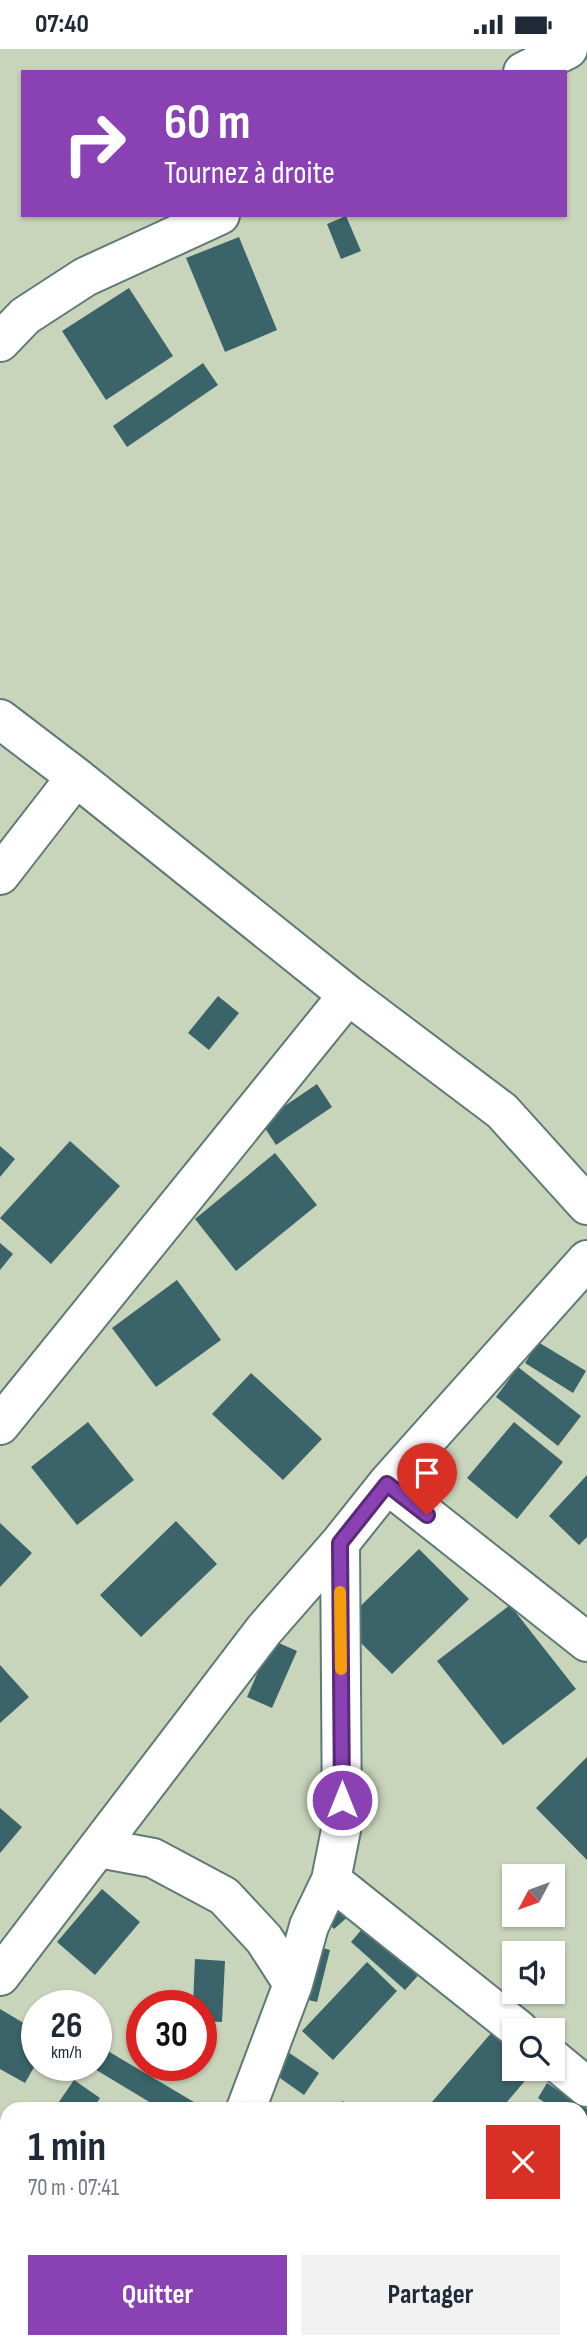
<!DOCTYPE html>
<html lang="fr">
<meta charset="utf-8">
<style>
:root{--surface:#fff;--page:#f2f2f3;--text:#1f2937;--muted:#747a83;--accent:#8941b4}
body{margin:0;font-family:"Sofia Sans Condensed",sans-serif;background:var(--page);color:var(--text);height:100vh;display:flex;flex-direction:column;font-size:26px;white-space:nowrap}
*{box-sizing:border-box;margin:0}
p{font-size:23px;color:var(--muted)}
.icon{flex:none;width:38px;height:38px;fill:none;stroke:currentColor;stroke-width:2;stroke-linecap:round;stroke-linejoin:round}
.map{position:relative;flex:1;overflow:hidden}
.drawer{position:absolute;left:0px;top:2053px;width:588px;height:247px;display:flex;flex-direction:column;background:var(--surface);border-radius:21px 21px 0 0;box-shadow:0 2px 5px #0004}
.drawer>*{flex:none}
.hud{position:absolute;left:21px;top:21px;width:546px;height:147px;border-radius:0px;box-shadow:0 2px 5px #0004;background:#8941b4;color:#fff;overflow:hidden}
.needle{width:46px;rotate:229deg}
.buttons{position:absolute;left:502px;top:1815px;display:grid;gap:14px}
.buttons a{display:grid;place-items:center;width:63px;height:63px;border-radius:0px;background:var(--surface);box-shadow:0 2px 5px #0004;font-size:35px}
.speed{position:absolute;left:21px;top:1941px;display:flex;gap:14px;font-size:35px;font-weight:700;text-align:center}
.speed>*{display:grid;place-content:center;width:91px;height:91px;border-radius:50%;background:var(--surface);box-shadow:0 2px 5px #0004;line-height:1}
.speed small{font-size:18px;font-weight:400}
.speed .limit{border:10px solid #d22;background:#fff;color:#111}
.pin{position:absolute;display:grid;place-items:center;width:60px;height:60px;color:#fff;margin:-72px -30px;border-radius:50% 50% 50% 0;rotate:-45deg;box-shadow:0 0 7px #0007}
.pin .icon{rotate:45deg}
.me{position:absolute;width:77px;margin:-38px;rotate:0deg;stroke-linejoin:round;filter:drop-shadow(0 0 5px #0008)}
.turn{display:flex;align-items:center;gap:24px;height:147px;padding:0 28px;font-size:32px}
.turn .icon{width:91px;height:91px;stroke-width:2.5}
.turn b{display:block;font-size:49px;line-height:60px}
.round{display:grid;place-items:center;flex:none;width:74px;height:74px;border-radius:0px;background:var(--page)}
.overview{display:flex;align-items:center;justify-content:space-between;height:119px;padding:0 28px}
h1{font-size:42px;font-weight:700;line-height:52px}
.action{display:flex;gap:14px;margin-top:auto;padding:14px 28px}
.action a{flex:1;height:80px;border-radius:0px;background:var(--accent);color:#fff;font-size:28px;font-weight:700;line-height:80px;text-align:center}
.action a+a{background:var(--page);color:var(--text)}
.status{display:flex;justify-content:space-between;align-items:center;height:49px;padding:0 35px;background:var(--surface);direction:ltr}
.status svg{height:19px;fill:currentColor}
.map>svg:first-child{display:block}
.green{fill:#c9d5bb;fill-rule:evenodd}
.building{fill:#3a6469}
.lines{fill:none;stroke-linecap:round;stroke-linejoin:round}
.minor-casing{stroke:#5e7a74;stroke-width:42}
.minor{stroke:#fff;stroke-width:38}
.route-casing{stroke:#592a75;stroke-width:18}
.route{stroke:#8941b4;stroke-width:12}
.slow{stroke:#f59e0b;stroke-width:12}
</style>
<div class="status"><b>07:40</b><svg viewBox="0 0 49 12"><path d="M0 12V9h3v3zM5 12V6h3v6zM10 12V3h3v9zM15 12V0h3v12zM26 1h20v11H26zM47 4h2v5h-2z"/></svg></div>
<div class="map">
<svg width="587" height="2299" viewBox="0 0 587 2299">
<rect width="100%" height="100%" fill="#c9e8e1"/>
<path class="green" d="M 0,0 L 587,0 L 587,2299 L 0,2299 ZM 23,23 L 565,23 L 565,166 L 23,166 ZM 514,1827 L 553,1827 L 553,1866 L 514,1866 ZM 514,1904 L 553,1904 L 553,1942 L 514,1942 ZM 37,1956 L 96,1956 L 96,2016 L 37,2016 ZM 142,1956 L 201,1956 L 201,2016 L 142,2016 ZM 514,1981 L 553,1981 L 553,2020 L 514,2020 ZM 7,2060 L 581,2060 L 581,2292 L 7,2292 Z"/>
<path class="building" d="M 346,167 L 361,202 L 341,210 L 327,175 Z
M 239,188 L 277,281 L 225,303 L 186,209 Z
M 129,239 L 173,307 L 106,351 L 62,282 Z
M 203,314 L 218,336 L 127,398 L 113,377 Z
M 218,947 L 239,964 L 209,1001 L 188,984 Z
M 317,1035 L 332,1058 L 276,1096 L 261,1073 Z
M 70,1092 L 120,1137 L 51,1215 L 0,1169 Z
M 0,1097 L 15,1110 L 0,1128 Z
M 275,1104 L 317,1156 L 236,1222 L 195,1170 Z
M 0,1194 L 13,1205 L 0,1221 Z
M 177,1231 L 221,1291 L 156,1338 L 112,1279 Z
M 538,1293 L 586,1322 L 573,1344 L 525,1314 Z
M 518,1318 L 581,1367 L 558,1397 L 496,1348 Z
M 251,1324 L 322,1390 L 283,1431 L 212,1365 Z
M 88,1373 L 134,1431 L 77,1476 L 31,1418 Z
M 514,1373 L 563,1413 L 517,1470 L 467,1429 Z
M 587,1426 L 587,1488 L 579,1496 L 549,1467 Z
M 176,1472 L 217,1515 L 141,1588 L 100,1546 Z
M 0,1474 L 32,1504 L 0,1538 Z
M 419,1500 L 469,1550 L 392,1625 L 342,1575 Z
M 510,1556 L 576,1640 L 503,1696 L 437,1612 Z
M 272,1591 L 297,1602 L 272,1659 L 247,1648 Z
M 0,1616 L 29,1648 L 0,1674 Z
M 587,1708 L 587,1811 L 536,1759 Z
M 0,1759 L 22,1778 L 0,1804 Z
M 102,1840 L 140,1873 L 95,1926 L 57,1893 Z
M 337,1849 L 351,1865 L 334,1880 L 320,1865 Z
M 368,1873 L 423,1921 L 405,1941 L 351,1893 Z
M 308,1895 L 330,1901 L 317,1953 L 295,1948 Z
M 195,1910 L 225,1912 L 222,1973 L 201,1972 L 201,1956 L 193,1956 Z
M 367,1913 L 397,1942 L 333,2011 L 302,1982 Z
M 0,1960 L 37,1982 L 37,2013 L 25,2034 L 0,2020 Z
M 492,1983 L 514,2002 L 514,2020 L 535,2020 L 501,2060 L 426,2060 Z
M 96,1995 L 199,2056 L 197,2060 L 161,2060 L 88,2016 L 96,2016 Z
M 285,2001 L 319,2024 L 304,2046 L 270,2022 Z
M 74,2031 L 100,2049 L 93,2060 L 54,2060 Z
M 547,2034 L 587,2060 L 587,2081 L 581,2077 L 581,2060 L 554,2060 L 538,2049 Z
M 343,2052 L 352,2060 L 336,2060 Z
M 581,2190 L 587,2192 L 587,2282 L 581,2281 Z"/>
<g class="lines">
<g class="minor-casing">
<path id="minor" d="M 523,23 L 568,0
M 0,293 L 25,267 L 85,228 L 220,166
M 0,670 L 76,728 L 348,946 L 502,1062 L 587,1156
M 0,826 L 76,728
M 0,1376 L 348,946
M 387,1435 L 587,1593
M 99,1799 L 153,1809 L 224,1847 L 264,1890 L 293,1935
M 331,1831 L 519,1981
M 0,1927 L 264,1581 L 340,1494 L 387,1435 L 587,1211
M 553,2010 L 587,2038
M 246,2060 L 293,1935 L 309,1877 L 331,1831 L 342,1776 L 340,1494
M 165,2299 L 165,2292"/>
</g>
<use href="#minor" class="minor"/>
</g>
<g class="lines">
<g class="route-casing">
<path id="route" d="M 342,1751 L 340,1494 L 387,1435 L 427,1466"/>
</g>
<use href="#route" class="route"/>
<path class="slow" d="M 340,1543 L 341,1620"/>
</g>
</svg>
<div class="buttons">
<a><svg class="needle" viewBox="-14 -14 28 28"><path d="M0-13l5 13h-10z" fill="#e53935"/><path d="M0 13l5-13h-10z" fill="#747a83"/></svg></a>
<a><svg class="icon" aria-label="sound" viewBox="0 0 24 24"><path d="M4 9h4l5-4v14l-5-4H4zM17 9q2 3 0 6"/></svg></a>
<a><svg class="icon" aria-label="search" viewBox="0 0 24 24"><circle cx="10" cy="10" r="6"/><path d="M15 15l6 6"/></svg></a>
</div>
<div class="speed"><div>26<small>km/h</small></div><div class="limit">30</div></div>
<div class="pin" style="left:427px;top:1466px;background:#d93025"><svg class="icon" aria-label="arrive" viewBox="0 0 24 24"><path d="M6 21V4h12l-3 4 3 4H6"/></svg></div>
<svg class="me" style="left:342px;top:1751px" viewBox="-20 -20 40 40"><circle r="17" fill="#8941b4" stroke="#fff" stroke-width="3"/><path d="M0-11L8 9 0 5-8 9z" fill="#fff"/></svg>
<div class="hud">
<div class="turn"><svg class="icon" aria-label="right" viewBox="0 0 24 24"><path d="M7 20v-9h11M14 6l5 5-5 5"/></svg><div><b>60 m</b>Tournez à droite</div></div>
</div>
<section class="drawer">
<div class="overview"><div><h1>1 min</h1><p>70 m · 07:41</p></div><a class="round" style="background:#d93025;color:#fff"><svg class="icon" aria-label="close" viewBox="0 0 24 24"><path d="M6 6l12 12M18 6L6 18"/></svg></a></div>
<div class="action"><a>Quitter</a><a>Partager</a></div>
</section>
</div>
